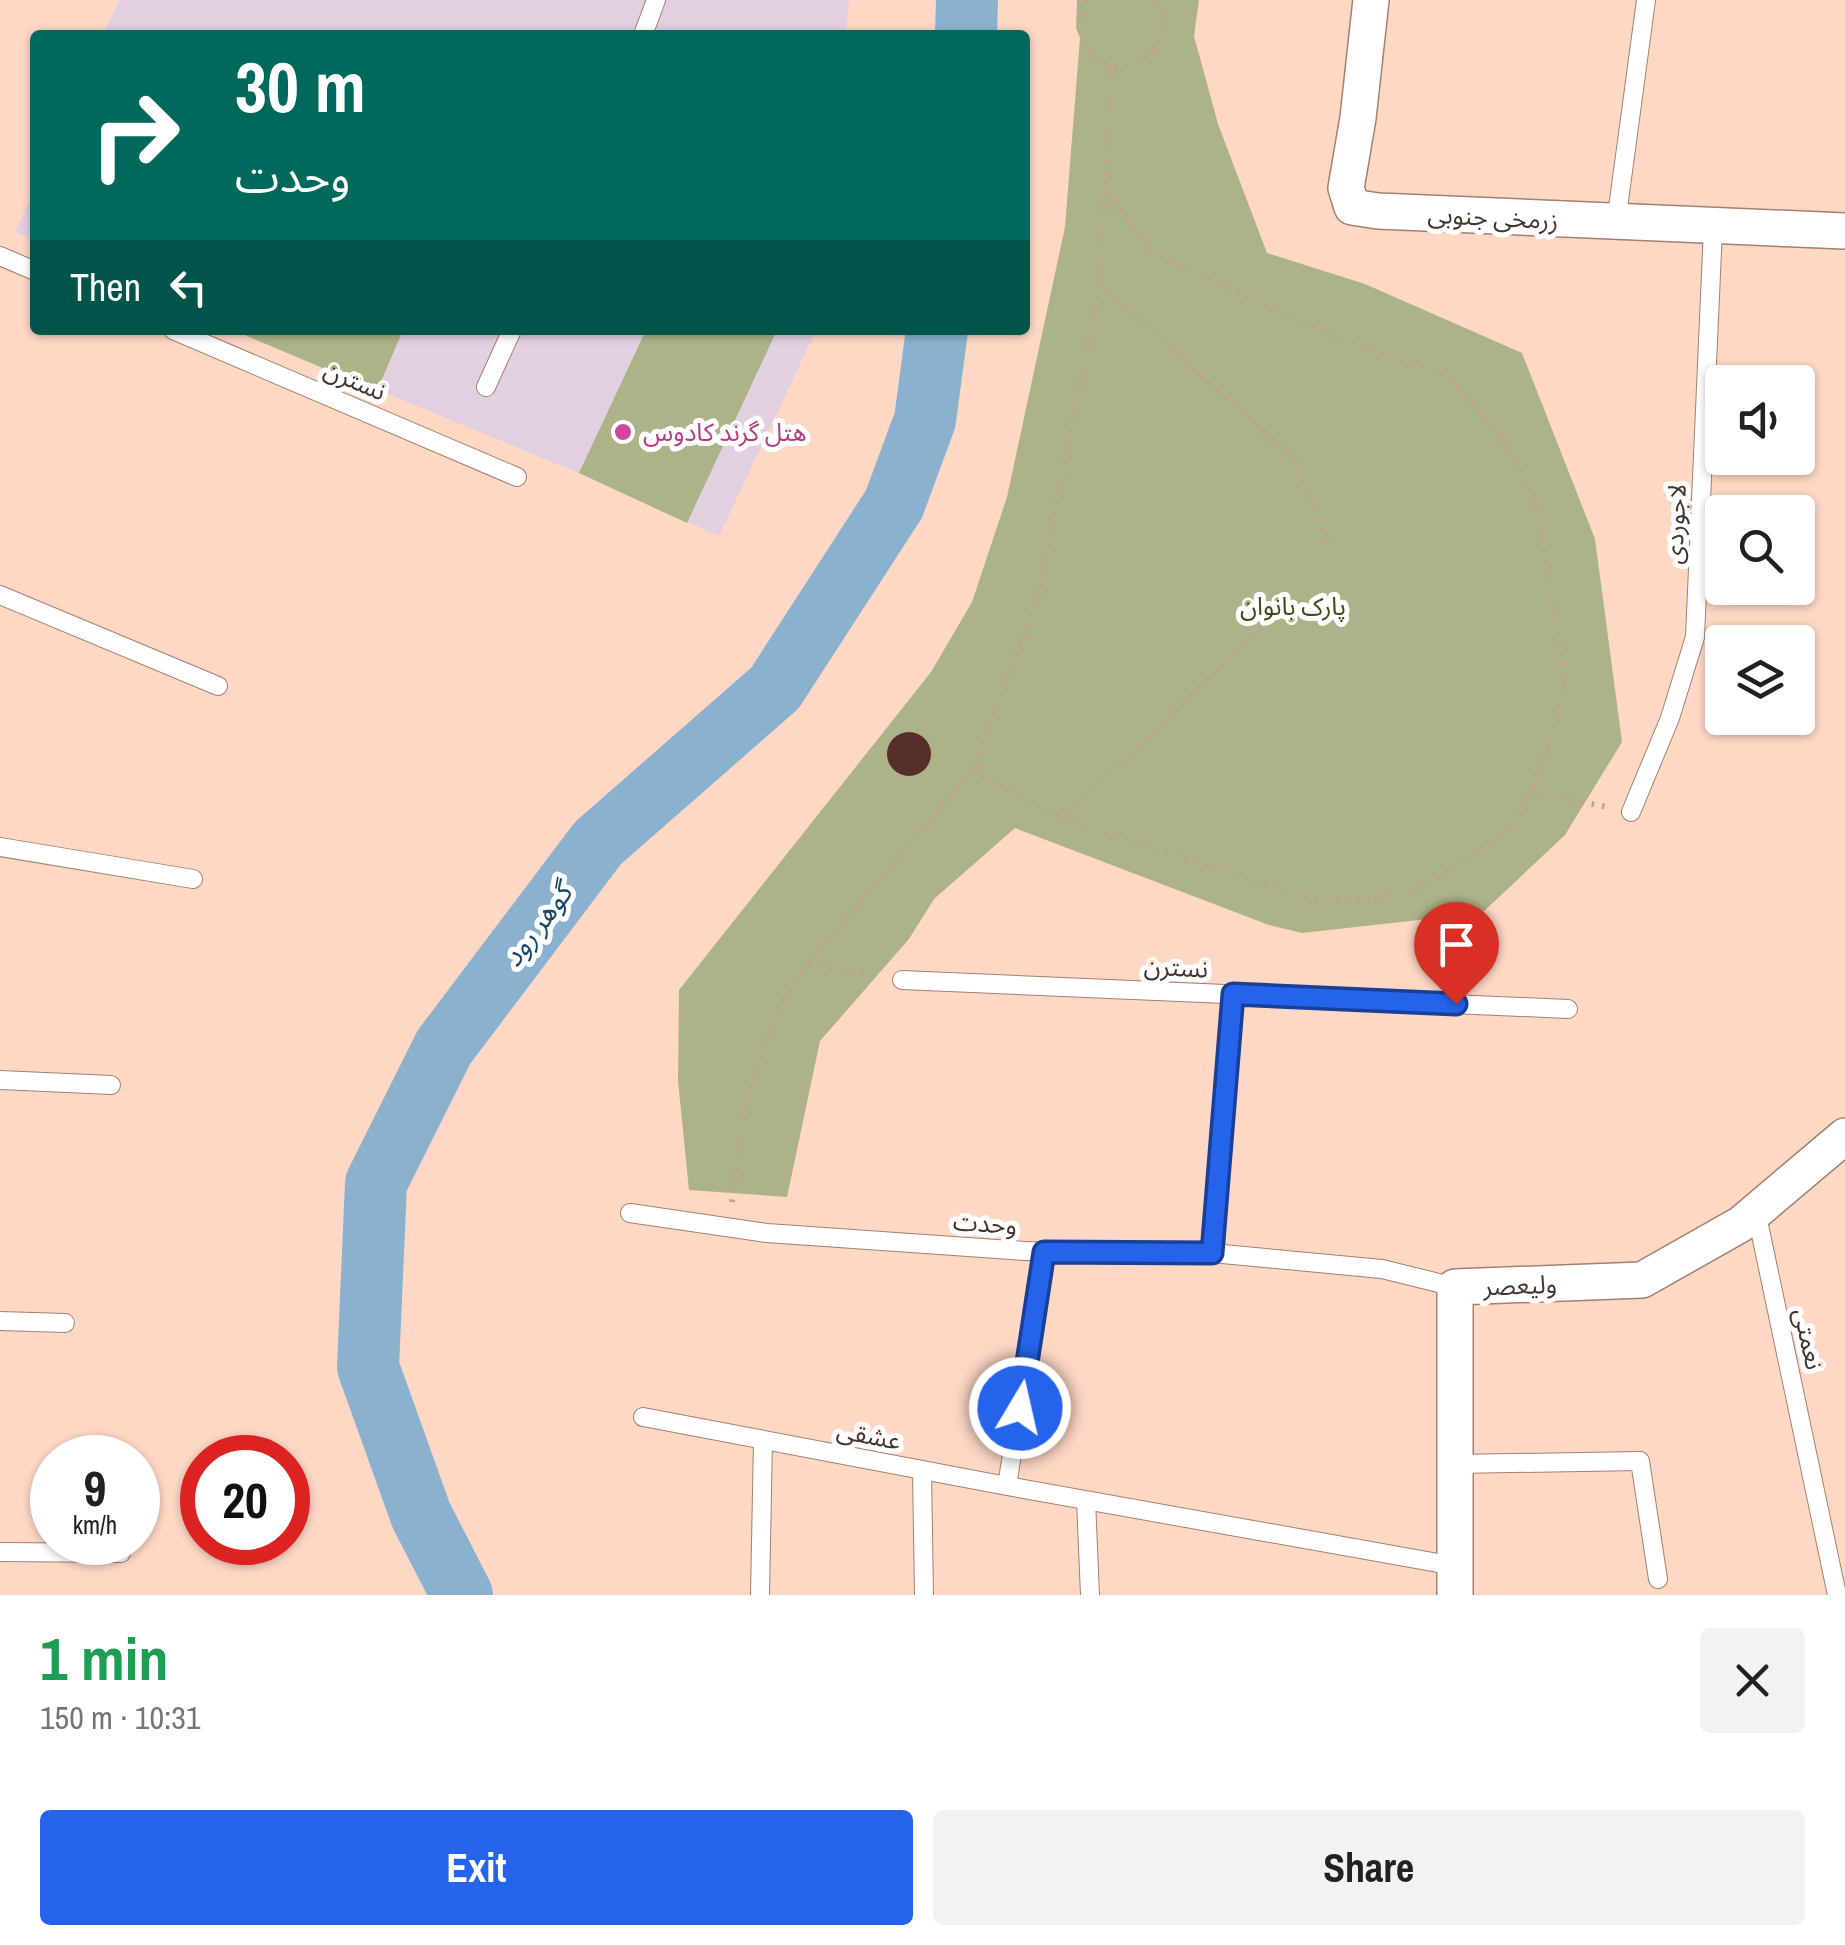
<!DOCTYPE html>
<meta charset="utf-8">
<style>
:root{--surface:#fff;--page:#f2f2f2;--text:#202124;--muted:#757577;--accent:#2563eb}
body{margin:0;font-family:"Archivo Narrow","Noto Sans Arabic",sans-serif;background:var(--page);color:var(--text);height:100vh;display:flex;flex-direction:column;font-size:38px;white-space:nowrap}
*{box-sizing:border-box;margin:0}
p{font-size:32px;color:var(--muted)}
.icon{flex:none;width:55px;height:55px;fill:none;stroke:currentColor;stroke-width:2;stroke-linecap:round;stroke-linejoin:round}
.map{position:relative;height:1595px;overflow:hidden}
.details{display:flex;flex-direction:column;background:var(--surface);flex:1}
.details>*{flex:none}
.banner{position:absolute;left:30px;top:30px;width:1000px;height:305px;border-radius:10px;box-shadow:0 2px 8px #0004;background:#00695c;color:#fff;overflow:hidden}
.controls{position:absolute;left:1705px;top:365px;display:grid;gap:20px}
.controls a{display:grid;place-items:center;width:110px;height:110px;border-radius:10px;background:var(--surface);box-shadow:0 2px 8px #0004;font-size:50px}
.speed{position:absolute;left:30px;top:1435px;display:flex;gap:20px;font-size:50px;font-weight:700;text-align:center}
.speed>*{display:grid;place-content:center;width:130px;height:130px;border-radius:50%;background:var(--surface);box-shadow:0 2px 8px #0004;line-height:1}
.speed small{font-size:25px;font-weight:400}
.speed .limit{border:15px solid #d22;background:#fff;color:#111}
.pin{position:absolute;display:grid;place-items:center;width:85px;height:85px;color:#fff;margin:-102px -42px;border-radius:50% 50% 50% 0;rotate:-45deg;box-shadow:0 0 10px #0007}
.pin .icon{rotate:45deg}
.me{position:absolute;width:110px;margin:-55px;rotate:9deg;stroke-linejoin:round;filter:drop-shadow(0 0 8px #0008)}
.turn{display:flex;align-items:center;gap:35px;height:210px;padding:0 40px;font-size:45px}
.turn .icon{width:130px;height:130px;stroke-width:2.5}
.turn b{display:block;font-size:70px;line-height:85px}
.then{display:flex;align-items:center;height:95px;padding:0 40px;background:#0003;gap:20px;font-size:38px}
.round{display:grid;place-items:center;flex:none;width:105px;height:105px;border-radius:10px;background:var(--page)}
.headline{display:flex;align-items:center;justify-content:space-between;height:170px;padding:0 40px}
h1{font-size:60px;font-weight:800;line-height:75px;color:#1e9e55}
.primary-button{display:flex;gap:20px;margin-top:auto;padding:20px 40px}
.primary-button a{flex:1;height:115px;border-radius:10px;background:var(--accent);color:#fff;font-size:40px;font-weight:800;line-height:115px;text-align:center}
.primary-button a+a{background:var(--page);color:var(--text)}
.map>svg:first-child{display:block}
.commercial{fill:#e2d0e1}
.green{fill:#adb389}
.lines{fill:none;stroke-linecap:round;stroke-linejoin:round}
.river{stroke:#8ab2cf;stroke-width:62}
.building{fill:#572f2a}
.service-casing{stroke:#a3806f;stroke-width:20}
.minor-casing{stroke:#a3806f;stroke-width:38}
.path{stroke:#c0a192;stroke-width:6;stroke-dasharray:2.5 8;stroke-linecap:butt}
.service{stroke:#fff;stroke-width:18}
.minor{stroke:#fff;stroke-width:35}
.route-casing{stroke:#184099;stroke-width:25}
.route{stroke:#2563eb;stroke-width:18}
.hotel-dot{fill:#d1479c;stroke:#fff;stroke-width:4}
.labels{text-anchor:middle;stroke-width:10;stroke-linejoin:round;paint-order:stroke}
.street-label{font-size:25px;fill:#44352e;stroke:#fff}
.hotel-label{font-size:25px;fill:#b23c85;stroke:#fff;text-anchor:start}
.park-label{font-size:25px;fill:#444815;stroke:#fff}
.water-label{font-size:28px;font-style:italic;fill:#174866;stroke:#fff}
</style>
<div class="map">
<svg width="1845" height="1595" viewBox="0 0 1845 1595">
<rect width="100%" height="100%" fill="#fed7c5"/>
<path class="commercial" d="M 119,0 L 849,0 L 846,35 L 103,35 Z
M 35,188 L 35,241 L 15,232 Z
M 233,330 L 816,330 L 719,536 L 579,473 Z"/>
<path class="green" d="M 1077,0 L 1199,0 L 1194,36 L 1218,124 L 1267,253 L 1365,284 L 1522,353 L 1595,539 L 1622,742 L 1565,835 L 1482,913 L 1302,933 L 1269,925 L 1015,828 L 934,899 L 909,939 L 820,1041 L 787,1197 L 689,1190 L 678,1081 L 679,990 L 931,672 L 972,602 L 1007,497 L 1065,227 L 1080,38 L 1076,28 Z
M 233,330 L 403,330 L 377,391 Z
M 646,330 L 777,330 L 687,523 L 579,473 Z"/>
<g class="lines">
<path class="river" d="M 966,35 L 967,0
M 462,1595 L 421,1515 L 368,1367 L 376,1183 L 444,1047 L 598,843 L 775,688 L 894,504 L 925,420 L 937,330"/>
</g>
<path class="building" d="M887 754a22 22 0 1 1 44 0a22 22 0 1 1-44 0Z"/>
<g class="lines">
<g class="service-casing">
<path id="service" d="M 643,35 L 656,0
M 1616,223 L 1646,0
M 0,256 L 35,271
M 173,330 L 517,477
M 486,387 L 512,330
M 0,595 L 218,686
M 1631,812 L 1670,718 L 1695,637 L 1713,228
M 0,847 L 193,879
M 902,980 L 1568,1009
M 0,1080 L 111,1085
M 1756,1211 L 1837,1595
M 630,1213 L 767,1233 L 1025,1251 L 1212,1253 L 1382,1269 L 1455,1287
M 1212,1253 L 1233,994
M 0,1321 L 65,1323
M 643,1417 L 1007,1486 L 1455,1566
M 1455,1464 L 1640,1461 L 1658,1579
M 922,1470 L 924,1595
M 1007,1486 L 1044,1251
M 1086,1500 L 1090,1595
M 0,1552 L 121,1553
M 760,1595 L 763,1440"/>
</g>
<g class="minor-casing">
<path id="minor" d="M 1371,0 L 1358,118 L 1346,188 L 1352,207 L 1378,211 L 1845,231
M 1455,1595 L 1455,1287 L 1642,1280 L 1741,1224 L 1845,1136"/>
</g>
<path class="path" d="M 1086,0 C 1071,30 1087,70 1125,66 C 1155,62 1174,25 1156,0
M 1100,284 L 1294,459 L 1329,545
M 973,770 L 1062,819 L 1312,899 L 1368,899 L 1425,887 L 1516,824 L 1549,745 L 1566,677 L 1535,501 L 1500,434 L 1446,376 L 1346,341 L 1151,252 L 1105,189
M 1530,791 L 1607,807
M 1062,819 L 1283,607
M 809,965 L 880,976
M 732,1202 L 748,1097 L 773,1017 L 807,965 L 973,770 L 1039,595 L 1100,283 L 1112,63"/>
<use href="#service" class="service"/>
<use href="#minor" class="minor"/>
</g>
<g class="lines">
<g class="route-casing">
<path id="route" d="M 1020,1408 L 1044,1252 L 1212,1253 L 1233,994 L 1456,1004"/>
</g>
<use href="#route" class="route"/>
</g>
<circle class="hotel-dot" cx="623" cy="432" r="10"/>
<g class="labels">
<g class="street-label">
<text transform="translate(1493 217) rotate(3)" y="9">زرمخی جنوبی</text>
<text transform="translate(355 380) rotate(23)" y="9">نسترن</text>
<text transform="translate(1675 524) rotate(-87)" y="9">لاجوردی</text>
<text transform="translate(1176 967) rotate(3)" y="9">نسترن</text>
<text transform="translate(985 1223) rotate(4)" y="9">وحدت</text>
<text transform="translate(1520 1285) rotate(-2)" y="9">ولیعصر</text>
<text transform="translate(1809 1339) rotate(78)" y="9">نعمتی</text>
<text transform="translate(869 1435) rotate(11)" y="9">عشقی</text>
</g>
<g class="hotel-label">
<text x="643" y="441">هتل گرند کادوس</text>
</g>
<g class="park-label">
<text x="1293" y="615">پارک بانوان</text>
</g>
<g class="water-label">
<text transform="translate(537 925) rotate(-53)" y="10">گوهر رود</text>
</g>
</g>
</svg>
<div class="controls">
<a><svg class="icon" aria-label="sound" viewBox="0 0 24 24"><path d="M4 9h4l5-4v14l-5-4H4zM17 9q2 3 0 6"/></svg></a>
<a><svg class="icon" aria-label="search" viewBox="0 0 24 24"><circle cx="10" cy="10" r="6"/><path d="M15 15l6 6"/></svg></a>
<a><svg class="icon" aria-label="layers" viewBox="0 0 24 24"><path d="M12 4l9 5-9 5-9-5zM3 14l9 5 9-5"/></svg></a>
</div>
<div class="speed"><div>9<small>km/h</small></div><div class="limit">20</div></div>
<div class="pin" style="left:1456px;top:1004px;background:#d93025"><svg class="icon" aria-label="arrive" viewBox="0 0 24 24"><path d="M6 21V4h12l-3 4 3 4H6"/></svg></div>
<svg class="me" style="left:1020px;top:1408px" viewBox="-20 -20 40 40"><circle r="17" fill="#2563eb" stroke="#fff" stroke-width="3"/><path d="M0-11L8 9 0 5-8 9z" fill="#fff"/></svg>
<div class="banner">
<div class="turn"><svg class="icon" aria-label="right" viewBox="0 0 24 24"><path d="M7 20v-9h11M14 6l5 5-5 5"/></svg><div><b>30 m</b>وحدت</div></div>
<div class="then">Then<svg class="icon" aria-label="left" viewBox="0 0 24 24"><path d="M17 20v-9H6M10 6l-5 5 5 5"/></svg></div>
</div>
</div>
<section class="details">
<div class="headline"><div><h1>1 min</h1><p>150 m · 10:31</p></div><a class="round"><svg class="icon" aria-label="close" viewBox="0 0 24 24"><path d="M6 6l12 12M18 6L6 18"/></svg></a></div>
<div class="primary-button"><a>Exit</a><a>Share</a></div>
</section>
